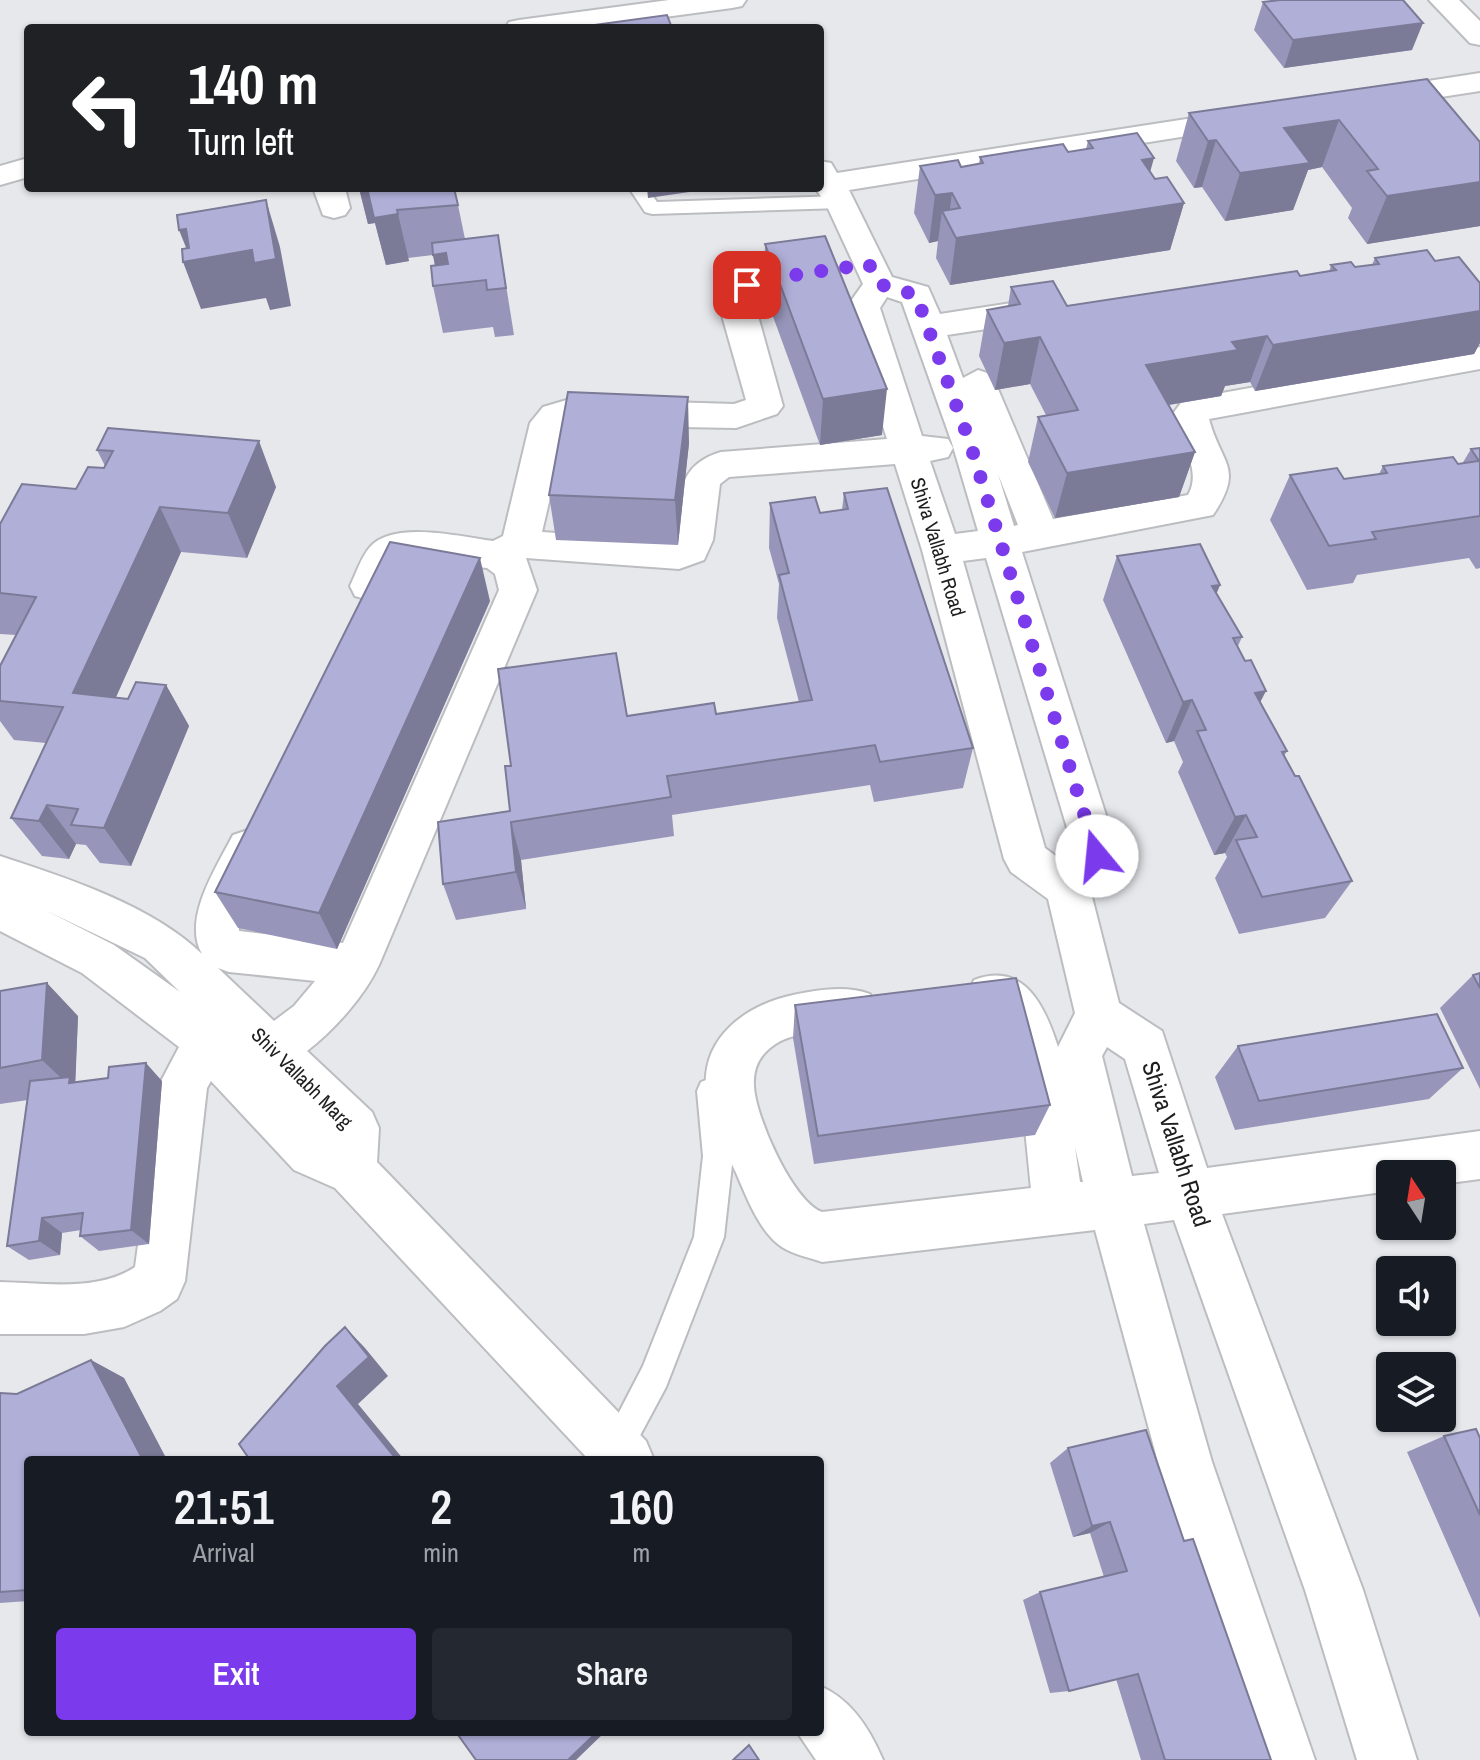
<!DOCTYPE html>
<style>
:root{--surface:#171b24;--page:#242831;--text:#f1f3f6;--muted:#9ea1a6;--accent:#7c3aed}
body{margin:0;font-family:"Archivo Narrow",sans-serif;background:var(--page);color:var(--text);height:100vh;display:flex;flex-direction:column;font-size:30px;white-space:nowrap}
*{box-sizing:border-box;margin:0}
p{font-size:26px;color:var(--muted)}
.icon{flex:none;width:44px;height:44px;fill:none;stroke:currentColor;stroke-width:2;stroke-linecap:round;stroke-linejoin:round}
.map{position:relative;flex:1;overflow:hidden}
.sheet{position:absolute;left:24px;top:1456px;width:800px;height:280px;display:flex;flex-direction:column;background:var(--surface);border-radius:8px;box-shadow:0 2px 6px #0004}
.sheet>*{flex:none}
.hud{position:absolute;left:24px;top:24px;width:800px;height:168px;border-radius:8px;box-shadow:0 2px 6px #0004;background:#202124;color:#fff;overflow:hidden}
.needle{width:52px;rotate:348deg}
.tools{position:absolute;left:1376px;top:1160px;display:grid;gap:16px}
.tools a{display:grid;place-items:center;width:80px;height:80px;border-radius:8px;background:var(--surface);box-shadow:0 2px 6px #0004;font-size:40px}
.pin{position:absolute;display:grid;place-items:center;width:68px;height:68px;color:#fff;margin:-34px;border-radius:16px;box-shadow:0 4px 12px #0006}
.me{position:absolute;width:88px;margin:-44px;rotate:343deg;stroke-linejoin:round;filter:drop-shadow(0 0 6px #0008)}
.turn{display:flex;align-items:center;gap:28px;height:168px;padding:0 32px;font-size:36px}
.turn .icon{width:104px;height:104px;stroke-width:2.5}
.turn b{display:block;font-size:56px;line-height:68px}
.eta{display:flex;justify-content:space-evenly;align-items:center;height:136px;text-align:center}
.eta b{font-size:48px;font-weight:600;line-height:56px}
.primary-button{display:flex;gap:16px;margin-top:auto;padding:16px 32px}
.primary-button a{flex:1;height:92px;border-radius:8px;background:var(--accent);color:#fff;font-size:32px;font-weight:600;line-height:92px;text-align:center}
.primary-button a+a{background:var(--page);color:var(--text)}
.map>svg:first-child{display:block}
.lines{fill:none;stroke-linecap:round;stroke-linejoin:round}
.lane-casing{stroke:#bcbdc0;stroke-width:4}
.street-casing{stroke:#bcbdc0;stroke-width:4}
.lane{fill:#fff;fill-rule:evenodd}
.street{fill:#fff;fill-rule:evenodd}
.wall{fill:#9796ba}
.shaded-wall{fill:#7b7a97}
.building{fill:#b0afd8;stroke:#7b7a97;stroke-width:2}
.route{stroke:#7c3aed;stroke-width:14;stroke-dasharray:0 25.2}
.labels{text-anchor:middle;stroke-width:6;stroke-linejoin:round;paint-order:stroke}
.street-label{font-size:20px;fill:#1e1e20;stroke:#fff}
.near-street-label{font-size:24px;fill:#1e1e20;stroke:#fff}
</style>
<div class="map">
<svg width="1480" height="1760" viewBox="0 0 1480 1760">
<rect width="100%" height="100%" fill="#e7e8ec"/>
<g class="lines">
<g class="lane-casing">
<path id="lane" d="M 629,188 L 647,188 L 657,202 L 841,196 L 850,202 L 841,208 L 652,214 L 645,212 Z
M 711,1078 L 721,1082 L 725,1091 L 733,1156 L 724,1237 L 666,1387 L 628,1458 L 609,1460 L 601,1447 L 643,1366 L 694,1237 L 703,1156 L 697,1091 L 701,1082 Z"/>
</g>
<g class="street-casing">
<path id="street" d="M 669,0 L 746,0 L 742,6 L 732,8 L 583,28 L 505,28 L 509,22 L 519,20 Z
M 1429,0 L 1459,0 L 1480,21 L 1480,45 L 1470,43 Z
M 1480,73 L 1480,91 L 1376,107 L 1366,104 L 1361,98 L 1366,92 L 1376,89 Z
M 1245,110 L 1256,113 L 1260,119 L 1256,125 L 849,190 L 892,277 L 928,287 L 940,314 L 1045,298 L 1057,301 L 1062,309 L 1057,317 L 1045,320 L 947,335 L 963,378 L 978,370 L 990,374 L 995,382 L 1053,519 L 1188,495 C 1203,469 1179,441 1172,415 L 1183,400 L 1480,347 L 1480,369 L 1209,419 C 1221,465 1245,467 1213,515 L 1022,552 L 1119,856 L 1112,869 L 1091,893 L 1119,1003 L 1162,1031 L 1207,1168 L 1480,1131 L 1480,1179 L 1442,1184 L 1442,1174 L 1390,1174 L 1390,1191 L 1222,1214 L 1363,1590 L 1417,1760 L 1357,1760 L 1305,1590 L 1174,1220 L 1144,1224 L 1212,1462 L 1315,1760 L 1255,1760 L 1158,1462 L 1095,1230 L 822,1262 C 809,1257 794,1255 782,1247 C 760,1233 747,1198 737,1175 C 725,1148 709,1119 706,1089 C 702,1036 747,1005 793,995 C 818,990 846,985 870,994 L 877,1009 L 870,1024 C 840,1035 796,1026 770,1048 C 758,1058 753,1070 754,1086 C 755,1116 793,1202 822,1212 L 1031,1188 C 1027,1154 1020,1047 1001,1023 C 996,1015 983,1013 974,1010 L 967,995 L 974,980 C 1025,961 1045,1007 1058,1047 L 1075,1013 L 1048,899 L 1011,872 L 1004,859 L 922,550 L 895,464 L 729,477 L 720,484 L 713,540 L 704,560 L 679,569 L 526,558 L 537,590 L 379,965 C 364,997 335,1029 307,1051 L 372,1112 L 379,1128 L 377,1162 L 646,1441 L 654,1460 L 589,1460 L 335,1188 L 294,1170 L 211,1081 L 207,1088 L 185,1281 L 177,1299 L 160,1311 L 124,1327 L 84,1334 L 0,1334 L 0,1282 C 43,1283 98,1292 135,1267 L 160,1083 L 179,1047 L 82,973 L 0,931 L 0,856 C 67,878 151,905 202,954 C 182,919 216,868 233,835 L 248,830 L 263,835 L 270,848 L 239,918 L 239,931 L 343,943 L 499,590 L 495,574 L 487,568 L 405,560 L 398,566 L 383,596 L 369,600 L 355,596 L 350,586 C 356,574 361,557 370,547 C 394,520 461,537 493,541 L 503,536 L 530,423 L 543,407 L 570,399 L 734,404 L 746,400 L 719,305 L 719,295 L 735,278 L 747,274 L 823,261 L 835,264 L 839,271 L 835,278 L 757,294 L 753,298 L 783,406 L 777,414 L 736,428 L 567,425 L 542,532 L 675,541 C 681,500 674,466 721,452 L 887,439 L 846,308 L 863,284 L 825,202 L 815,188 L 820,188 L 820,161 L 831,163 L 837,173 ZM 887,297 L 902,302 L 952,443 L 978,531 L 955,534 L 930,461 L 948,457 L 953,448 L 948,439 L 922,436 L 880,308 ZM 998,474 L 1018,525 L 1014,526 ZM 986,558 L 1074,851 L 1064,862 L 1045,848 L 963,561 ZM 45,910 L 145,958 L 180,992 L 114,945 ZM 218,968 L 229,972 L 315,981 L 294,1006 L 274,1021 ZM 1107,1047 L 1125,1059 L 1159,1173 L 1132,1176 L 1102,1056 ZM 1075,1147 L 1083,1182 L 1080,1182 Z
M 28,158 L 28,177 L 0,185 L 0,166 Z
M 313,188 L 345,188 L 350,208 L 345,215 L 334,218 L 323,215 Z
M 820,1686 C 851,1699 870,1729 883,1760 L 816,1760 L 797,1732 L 820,1732 Z"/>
</g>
<use href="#lane" class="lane"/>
<use href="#street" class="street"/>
</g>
<path class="wall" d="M 1263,2 L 1412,50 L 1284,68 L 1254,30 Z
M 1427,79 L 1480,142 L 1480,226 L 1367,244 L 1348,218 L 1352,208 L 1322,167 L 1308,170 L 1293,210 L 1225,221 L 1202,187 L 1194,188 L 1176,161 L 1189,113 Z
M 1088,141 L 1150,172 L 1155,179 L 1184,203 L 1170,250 L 950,285 L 936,258 L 938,241 L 929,243 L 914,213 L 920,166 L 961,167 L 979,164 L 980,157 L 1068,152 L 1086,149 Z
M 359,188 L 458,205 L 465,239 L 498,235 L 514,335 L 495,337 L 493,327 L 443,333 L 433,286 L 435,266 L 433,255 L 408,258 L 409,261 L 386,265 L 375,223 L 368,224 Z
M 765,244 L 882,435 L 820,445 L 764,292 Z
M 1375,258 L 1435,261 L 1480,283 L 1480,343 L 1474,354 L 1255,391 L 1250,382 L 1225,386 L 1221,396 L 1169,405 L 1195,452 L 1179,497 L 1055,518 L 1028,462 L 1038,417 L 1046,415 L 1030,384 L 995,390 L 979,356 L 987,310 L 1008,306 L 1011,287 L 1067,306 L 1329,272 L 1331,265 L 1355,267 L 1372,265 Z
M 108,428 L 276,487 L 247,558 L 181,552 L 116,697 L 128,699 L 166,685 L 189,726 L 131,866 L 100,863 L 86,845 L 76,844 L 69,859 L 42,856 L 11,818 L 46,743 L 14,740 L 0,721 L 0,666 L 16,635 L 0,634 L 0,524 L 76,489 L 104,468 L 105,466 L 97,450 Z
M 689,443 L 678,545 L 556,540 L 549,495 Z
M 1480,448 L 1480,568 L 1476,569 L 1469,558 L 1357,575 L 1353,583 L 1307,590 L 1270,520 L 1290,475 L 1344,479 L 1379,474 L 1383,466 L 1462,464 L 1471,449 Z
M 844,493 L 973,748 L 963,788 L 874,802 L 870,785 L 672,815 L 674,836 L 521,860 L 526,909 L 456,920 L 443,884 L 510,811 L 511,766 L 627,716 L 716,714 L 799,702 L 777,618 L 779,584 L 769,548 L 770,503 L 820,513 L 842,510 Z
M 1117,556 L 1220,585 L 1216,594 L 1242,637 L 1238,646 L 1260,702 L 1287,751 L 1284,756 L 1352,881 L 1325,918 L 1239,934 L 1215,878 L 1227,857 L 1225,853 L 1214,855 L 1178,772 L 1183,762 L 1174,741 L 1166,743 L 1103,600 Z
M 490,601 L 337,949 L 238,928 L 215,892 Z
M 1480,973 L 1480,1089 L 1440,1008 L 1473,975 Z
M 0,991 L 78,1016 L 75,1082 L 162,1081 L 149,1244 L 99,1251 L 80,1236 L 81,1230 L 62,1233 L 60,1255 L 29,1260 L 7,1246 L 28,1100 L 0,1104 Z
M 795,1005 L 1050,1105 L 1035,1135 L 814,1164 L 793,1038 Z
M 1238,1046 L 1463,1068 L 1429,1099 L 1235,1130 L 1215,1077 Z
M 91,1360 L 124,1378 L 167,1460 L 28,1460 L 28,1601 L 0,1603 L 0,1393 L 17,1394 Z
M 1444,1436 L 1480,1438 L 1480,1618 L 1407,1452 Z
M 1068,1448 L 1184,1541 L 1271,1760 L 1141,1760 L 1116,1679 L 1069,1691 L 1050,1693 L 1023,1600 L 1040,1592 L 1104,1577 L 1090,1533 L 1073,1537 L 1050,1463 Z"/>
<path class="shaded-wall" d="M 1423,23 L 1412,50 L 1284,68 L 1293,40 Z
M 1339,120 L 1322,167 L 1308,170 L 1293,210 L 1225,221 L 1240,173 L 1284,128 Z
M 1216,140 L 1202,187 L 1194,188 L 1208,141 Z
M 1154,158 L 1141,205 L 1142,160 Z
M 1480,182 L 1480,226 L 1367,244 L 1387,196 Z
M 359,188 L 368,188 L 398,214 L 409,261 L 386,265 L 375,223 L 368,224 Z
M 647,188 L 717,188 L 648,198 Z
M 952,193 L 948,223 L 942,211 L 938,241 L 929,243 L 935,195 Z
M 266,200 L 280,247 L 291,306 L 270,310 L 266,298 L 201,309 L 183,262 L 191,260 L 179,230 Z
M 1184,203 L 1170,250 L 950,285 L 956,238 Z
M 446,253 L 452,283 L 439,285 L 433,255 Z
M 1480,311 L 1480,343 L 1474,354 L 1255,391 L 1273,345 Z
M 1267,336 L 1250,382 L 1225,386 L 1221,396 L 1132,411 L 1146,365 L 1232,342 Z
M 1040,337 L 1030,384 L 995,390 L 1004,343 Z
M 887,389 L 882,435 L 820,445 L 823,399 Z
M 688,397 L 689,443 L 678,545 L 675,500 Z
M 259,441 L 276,487 L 247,558 L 228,513 Z
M 1195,452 L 1179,497 L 1055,518 L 1067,473 Z
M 160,507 L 181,552 L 99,735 L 73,693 Z
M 480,558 L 490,601 L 337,949 L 319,913 Z
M 1220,585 L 1202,628 L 1212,586 Z
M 166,685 L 189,726 L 131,866 L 104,828 Z
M 1266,691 L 1245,732 L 1255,693 Z
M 1192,700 L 1174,741 L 1166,743 L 1183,702 Z
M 47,805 L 76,844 L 69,859 L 39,821 Z
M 1246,815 L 1225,853 L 1214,855 L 1235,817 Z
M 511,822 L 521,860 L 526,909 L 516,872 Z
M 47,983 L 78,1016 L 75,1091 L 42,1060 Z
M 146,1063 L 162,1081 L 149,1244 L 131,1230 Z
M 42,1218 L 62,1233 L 60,1255 L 39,1241 Z
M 345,1327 L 365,1348 L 388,1376 L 358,1404 L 404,1460 L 397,1460 L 337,1386 Z
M 91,1360 L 124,1378 L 167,1460 L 143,1460 Z
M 1110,1522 L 1090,1533 L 1073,1537 L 1092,1526 Z
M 597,1732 L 605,1732 L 576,1760 L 568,1760 Z"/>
<path class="building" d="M 1280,0 L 1403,0 L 1423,23 L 1293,40 L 1263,2 Z
M 667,15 L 672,28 L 595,28 L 594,25 Z
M 1427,79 L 1480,142 L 1480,182 L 1387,196 L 1367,171 L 1378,169 L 1339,120 L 1284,128 L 1310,163 L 1240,173 L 1216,140 L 1208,141 L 1189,113 Z
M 1137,133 L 1154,158 L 1142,160 L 1155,179 L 1167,177 L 1184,203 L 956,238 L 942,211 L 960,208 L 952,193 L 935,195 L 920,166 L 958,160 L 961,167 L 983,163 L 980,157 L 1063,144 L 1068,152 L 1093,148 L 1088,141 Z
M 367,188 L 454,188 L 458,205 L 397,210 L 398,214 L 374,218 Z
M 266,200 L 276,259 L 254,263 L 252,250 L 183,262 L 182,249 L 189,248 L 186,229 L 179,230 L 177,215 Z
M 498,235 L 506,288 L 487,290 L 486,280 L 433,286 L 431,266 L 448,264 L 446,253 L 433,255 L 432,243 Z
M 825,236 L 887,389 L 823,399 L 765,244 Z
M 1427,250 L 1435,261 L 1459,257 L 1480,283 L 1480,311 L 1273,345 L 1267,336 L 1232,342 L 1238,350 L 1146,365 L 1195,452 L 1067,473 L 1038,417 L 1078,410 L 1040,337 L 1004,343 L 987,310 L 1020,304 L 1011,287 L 1053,281 L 1067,306 L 1297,271 L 1300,276 L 1336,270 L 1331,265 L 1351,262 L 1355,267 L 1379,264 L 1375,258 Z
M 568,392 L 688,397 L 675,500 L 549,495 Z
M 108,428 L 259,441 L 228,513 L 160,507 L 73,693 L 128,699 L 136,682 L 166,685 L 104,828 L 71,825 L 78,809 L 47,805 L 39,821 L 11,818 L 63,707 L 0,701 L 0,666 L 36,597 L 0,593 L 0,524 L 22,484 L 76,489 L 88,467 L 104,468 L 113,451 L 97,450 Z
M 1480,448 L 1480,516 L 1372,532 L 1376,539 L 1329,546 L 1290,475 L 1337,468 L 1344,479 L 1387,473 L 1383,466 L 1453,457 L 1458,464 L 1479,461 L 1471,449 Z
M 887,488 L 973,748 L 880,762 L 875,745 L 667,776 L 671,797 L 511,822 L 516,872 L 443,884 L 438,822 L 510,811 L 505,766 L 511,766 L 498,669 L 616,653 L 627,716 L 714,703 L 716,714 L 812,700 L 779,575 L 789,573 L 770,503 L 815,497 L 820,513 L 848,509 L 844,493 Z
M 390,542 L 480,558 L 319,913 L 215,892 Z
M 1200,544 L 1220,585 L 1212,586 L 1242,637 L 1233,638 L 1245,661 L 1251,660 L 1266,691 L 1255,693 L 1287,751 L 1282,752 L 1295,776 L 1299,776 L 1352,881 L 1262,897 L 1236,840 L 1257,837 L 1246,815 L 1235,817 L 1197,731 L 1206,730 L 1192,700 L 1183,702 L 1117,556 Z
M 1480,973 L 1480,988 L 1473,975 Z
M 1016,978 L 1050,1105 L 818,1136 L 795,1005 Z
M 47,983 L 42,1060 L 0,1068 L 0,991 Z
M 1437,1014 L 1463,1068 L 1259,1101 L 1238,1046 Z
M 146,1063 L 131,1230 L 80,1236 L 83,1213 L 42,1218 L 39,1241 L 7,1246 L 30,1081 L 70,1077 L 69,1083 L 108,1078 L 109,1067 Z
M 345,1327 L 369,1357 L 337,1386 L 397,1460 L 250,1460 L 239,1444 L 325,1346 Z
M 91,1360 L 143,1460 L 28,1460 L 28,1590 L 0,1592 L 0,1393 L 17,1394 Z
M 1476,1429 L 1480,1438 L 1480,1515 L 1444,1436 Z
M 1146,1430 L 1184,1541 L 1193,1539 L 1271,1760 L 1165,1760 L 1138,1674 L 1069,1691 L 1040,1592 L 1127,1571 L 1110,1522 L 1092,1526 L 1068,1448 Z
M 456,1732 L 597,1732 L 568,1760 L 476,1760 Z
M 749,1745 L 759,1760 L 733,1760 Z"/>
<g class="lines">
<path class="route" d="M 747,285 L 775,278 L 869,264 L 879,284 L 916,295 L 970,443 L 1097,856"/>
</g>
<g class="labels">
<g class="street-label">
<text transform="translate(938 547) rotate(73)" y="7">Shiva Vallabh Road</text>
<text transform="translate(302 1078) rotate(45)" y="7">Shiv Vallabh Marg</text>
</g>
<g class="near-street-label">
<text transform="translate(1176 1144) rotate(72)" y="8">Shiva Vallabh Road</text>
</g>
</g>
</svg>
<div class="tools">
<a><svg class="needle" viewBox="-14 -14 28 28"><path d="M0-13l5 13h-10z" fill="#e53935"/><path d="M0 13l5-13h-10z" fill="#9ea1a6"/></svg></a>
<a><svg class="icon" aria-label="sound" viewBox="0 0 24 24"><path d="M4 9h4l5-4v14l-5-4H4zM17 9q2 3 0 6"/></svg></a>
<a><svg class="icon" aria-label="layers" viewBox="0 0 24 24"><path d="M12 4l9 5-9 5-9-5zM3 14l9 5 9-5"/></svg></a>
</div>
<div class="pin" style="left:747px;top:285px;background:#d93025"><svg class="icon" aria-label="arrive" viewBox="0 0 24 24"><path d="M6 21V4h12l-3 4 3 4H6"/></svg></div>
<svg class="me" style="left:1097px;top:856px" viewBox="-20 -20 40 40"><circle r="19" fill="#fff"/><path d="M0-13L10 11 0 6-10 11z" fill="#7c3aed"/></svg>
<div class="hud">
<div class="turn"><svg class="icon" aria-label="left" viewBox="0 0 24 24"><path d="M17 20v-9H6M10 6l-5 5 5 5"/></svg><div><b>140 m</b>Turn left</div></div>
</div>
<section class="sheet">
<div class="eta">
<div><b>21:51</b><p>Arrival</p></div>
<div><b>2</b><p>min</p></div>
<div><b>160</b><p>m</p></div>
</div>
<div class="primary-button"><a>Exit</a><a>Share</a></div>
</section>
</div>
